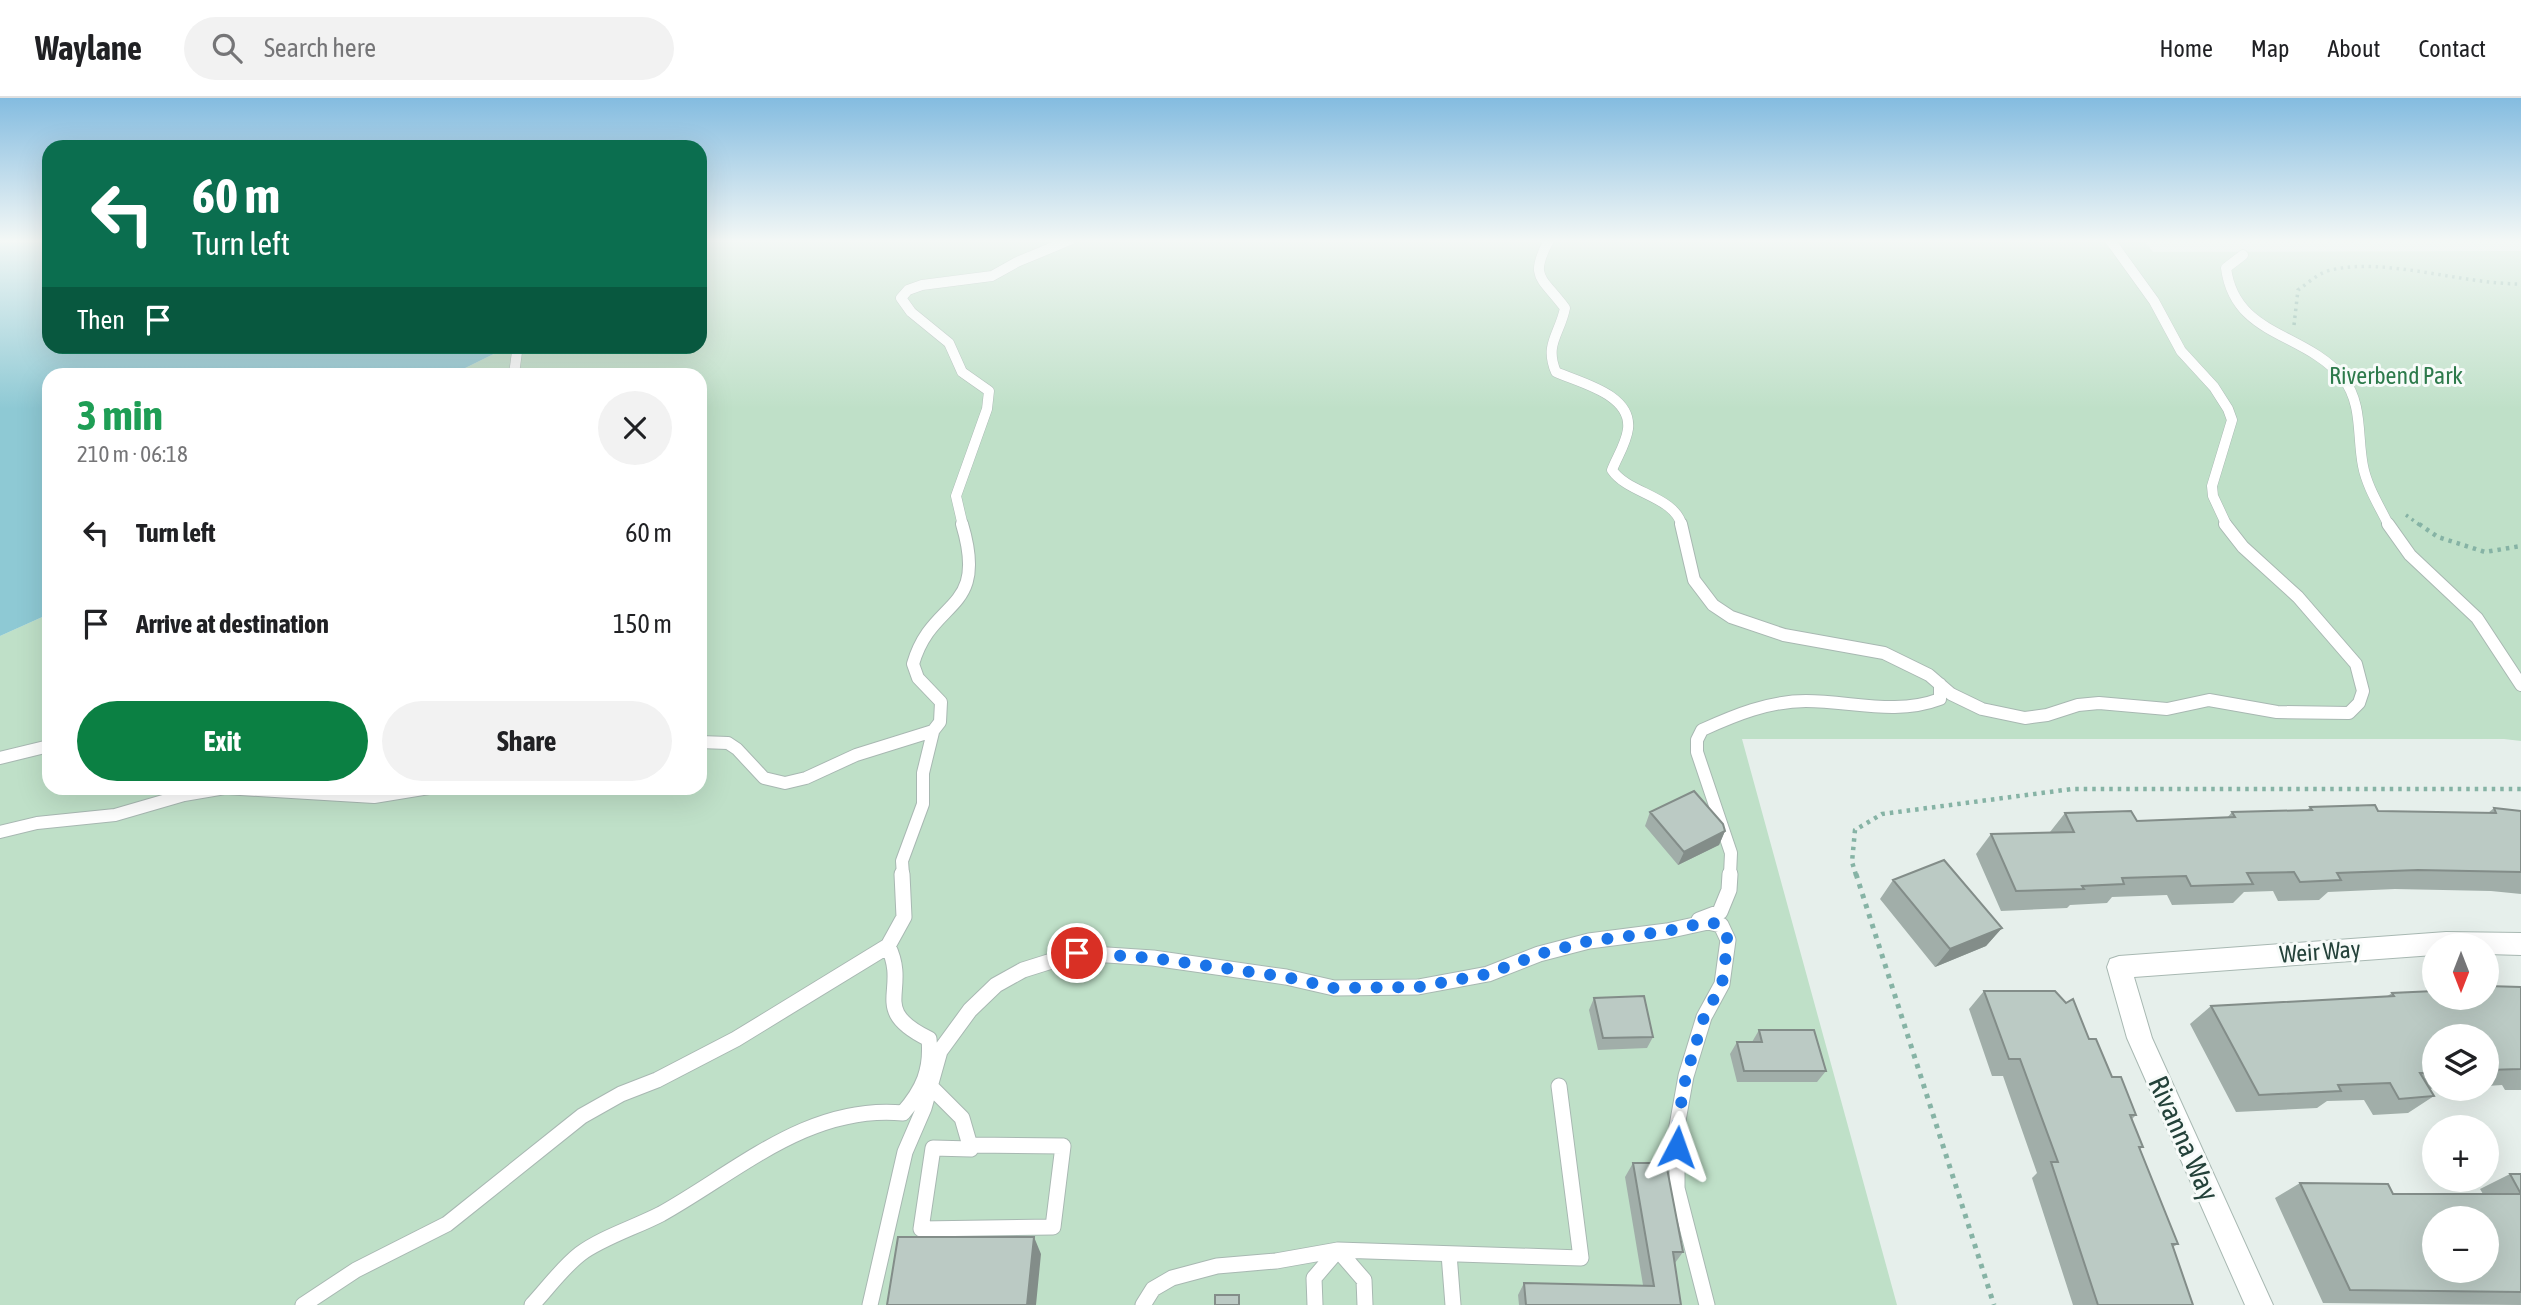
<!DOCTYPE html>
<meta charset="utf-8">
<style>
:root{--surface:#fff;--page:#f2f2f2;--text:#202124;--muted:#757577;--line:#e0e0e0;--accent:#0b8043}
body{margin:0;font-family:"Asap Condensed",sans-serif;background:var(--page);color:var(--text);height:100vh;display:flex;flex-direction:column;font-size:26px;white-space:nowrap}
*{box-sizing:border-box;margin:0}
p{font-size:23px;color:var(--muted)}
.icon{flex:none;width:38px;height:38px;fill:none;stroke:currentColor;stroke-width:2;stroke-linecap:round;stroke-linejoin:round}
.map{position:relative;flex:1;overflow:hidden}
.details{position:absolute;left:42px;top:270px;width:665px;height:427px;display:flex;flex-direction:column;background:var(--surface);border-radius:21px;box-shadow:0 7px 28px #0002}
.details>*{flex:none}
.banner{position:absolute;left:42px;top:42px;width:665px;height:214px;border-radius:21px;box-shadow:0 7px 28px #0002;background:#0b6e4f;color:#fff;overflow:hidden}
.needle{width:46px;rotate:180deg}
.controls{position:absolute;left:2422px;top:835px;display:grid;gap:14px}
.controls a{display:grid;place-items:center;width:77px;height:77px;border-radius:50%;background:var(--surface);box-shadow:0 7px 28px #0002;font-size:35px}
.pin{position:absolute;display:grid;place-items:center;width:60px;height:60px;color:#fff;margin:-30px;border:4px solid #fff;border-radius:50%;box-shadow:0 2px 7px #0007}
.me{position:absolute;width:77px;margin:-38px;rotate:4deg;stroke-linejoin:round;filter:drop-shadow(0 0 5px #0008)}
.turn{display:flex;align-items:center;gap:24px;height:147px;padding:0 35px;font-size:32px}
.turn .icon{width:91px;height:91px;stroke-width:2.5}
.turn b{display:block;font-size:49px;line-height:60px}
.then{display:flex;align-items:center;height:66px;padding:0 35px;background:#0003;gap:14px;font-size:26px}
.round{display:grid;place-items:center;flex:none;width:74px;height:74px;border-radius:37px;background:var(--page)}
.summary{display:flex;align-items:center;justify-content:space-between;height:119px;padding:0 35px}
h1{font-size:42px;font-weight:700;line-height:52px;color:#1e9e55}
.primary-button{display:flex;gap:14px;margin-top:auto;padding:14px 35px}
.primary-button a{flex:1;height:80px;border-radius:42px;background:var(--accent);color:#fff;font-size:28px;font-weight:700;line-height:80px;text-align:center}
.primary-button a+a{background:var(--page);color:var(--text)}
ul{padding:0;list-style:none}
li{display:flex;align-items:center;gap:21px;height:91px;padding:0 35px}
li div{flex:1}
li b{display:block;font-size:26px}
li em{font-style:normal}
header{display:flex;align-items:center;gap:42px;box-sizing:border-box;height:98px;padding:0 35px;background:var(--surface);border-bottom:2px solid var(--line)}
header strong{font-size:33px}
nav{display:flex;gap:38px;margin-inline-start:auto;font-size:24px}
.search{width:490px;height:63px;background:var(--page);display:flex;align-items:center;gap:18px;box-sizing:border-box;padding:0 24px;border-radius:38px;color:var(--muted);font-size:26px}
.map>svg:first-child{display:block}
.green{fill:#bfe0c8}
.water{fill:#8ec9d4}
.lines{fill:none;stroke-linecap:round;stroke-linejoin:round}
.lane-far2-casing{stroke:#a8b8b2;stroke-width:11}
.lane-far1-casing{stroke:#a8b8b2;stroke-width:14}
.lane-casing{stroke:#a8b8b2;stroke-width:17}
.street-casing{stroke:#a8b8b2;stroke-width:2}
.path-far2{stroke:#86b3a5;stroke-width:3.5;stroke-dasharray:2.5 4.5;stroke-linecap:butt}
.path-far1{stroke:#86b3a5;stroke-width:4.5;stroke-dasharray:3.5 5;stroke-linecap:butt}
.path{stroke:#86b3a5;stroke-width:5;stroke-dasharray:4.5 6;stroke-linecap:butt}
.lane-far2{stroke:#fff;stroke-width:10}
.lane-far1{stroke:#fff;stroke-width:12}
.lane{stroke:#fff;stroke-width:15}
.street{fill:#fff;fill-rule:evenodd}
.wall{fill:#a1aea9}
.shaded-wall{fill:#838d89}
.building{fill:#bbcac4;stroke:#838d89;stroke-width:2;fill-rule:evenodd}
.route{stroke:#1a73e8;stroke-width:12;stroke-dasharray:0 21.6}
.labels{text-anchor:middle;stroke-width:6;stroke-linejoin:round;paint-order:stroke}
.park-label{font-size:24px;fill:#2d7a4b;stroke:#f7fbf9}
.street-label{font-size:24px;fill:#24423a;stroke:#f7fbf9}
.near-street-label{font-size:28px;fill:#24423a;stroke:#f7fbf9}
</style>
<header>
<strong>Waylane</strong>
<div class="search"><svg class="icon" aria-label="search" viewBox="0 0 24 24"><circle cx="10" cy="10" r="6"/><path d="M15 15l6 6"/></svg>Search here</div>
<nav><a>Home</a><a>Map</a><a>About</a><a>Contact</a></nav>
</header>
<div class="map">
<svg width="2521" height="1207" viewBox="0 0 2521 1207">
<rect width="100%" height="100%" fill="#e6efeb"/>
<path class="green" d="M 700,142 L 2144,142 L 2153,154 L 2521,153 L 2521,643 L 2504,641 L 1742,641 L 1897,1207 L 0,1207 L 0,538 L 49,516 L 49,690 L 700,690 L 700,276 L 453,276 L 508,249 L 700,248 Z"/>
<path class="water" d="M 0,142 L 49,142 L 49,248 L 508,249 L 453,276 L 49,276 L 49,516 L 0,538 Z"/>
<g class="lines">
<g class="lane-far2-casing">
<path id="lane-far2" d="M 1549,142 C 1529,180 1541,178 1565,210 C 1560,236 1544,246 1556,274 C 1580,285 1632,296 1628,331 C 1626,346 1617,359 1612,372 C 1628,396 1675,398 1682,428
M 2110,142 L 2154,203 L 2181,253 L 2214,289 L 2228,311 L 2232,322 L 2212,388 L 2213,398 L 2227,428
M 2243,157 L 2226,170 C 2235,239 2304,233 2343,280 C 2363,306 2357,338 2363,368 C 2367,389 2380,409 2389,428
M 514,276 L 517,254 L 521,248
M 963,428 L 956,398 L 987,311 L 989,293 L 962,274 L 949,245 L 911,214 L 901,200 L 908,192 L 922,187 L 992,178 L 1017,164 L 1070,142"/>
</g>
<g class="lane-far1-casing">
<path id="lane-far1" d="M 1681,426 L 1694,482 L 1713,507 L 1731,519 L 1784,537 L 1884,555 L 1929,577 L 1951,596 L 1982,611 L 2025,620 L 2047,617 L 2078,607 L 2099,605 L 2167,611 L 2209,602 L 2277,614 L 2349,615 L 2359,605 L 2363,593 L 2356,566 L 2298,499 L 2243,449 L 2225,426
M 2388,426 L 2410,457 L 2477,520 L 2521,587
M 700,644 L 728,645 L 737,651 L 764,680 L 785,685 L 806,680 L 856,657 L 933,633 L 940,624 L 941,604 L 918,580 L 913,566 C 932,499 989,516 962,426
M 0,660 L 49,648
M 0,734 L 37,725 L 115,717 L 184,697 L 225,690 L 374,699 L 429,690
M 903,777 L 902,763 L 923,706 L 923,675 L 933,634
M 1730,777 L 1731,755 L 1697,654 L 1697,642 L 1702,632 C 1735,617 1769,603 1806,603 C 1852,603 1895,618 1940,601 L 1940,586"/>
</g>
<g class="lane-casing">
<path id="lane" d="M 1699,822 L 1720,814 L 1729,792 L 1730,776
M 925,983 L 962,1020 L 971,1051 L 933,1050 L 921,1131 L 1053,1129 L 1063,1048 L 971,1047
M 1449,1156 L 1453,1207
M 303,1207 L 356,1172 L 447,1126 L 582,1018 L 621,996 L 657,982 L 736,941 L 888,848 L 904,819 L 902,776
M 532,1207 C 547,1191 562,1170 580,1156 C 601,1140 636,1129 661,1116 C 738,1073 809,1006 903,1015 C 923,992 932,972 929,941 C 868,911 910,894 888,848
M 870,1207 L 905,1054 L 924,1010 L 940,953 L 970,912 L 996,887 L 1023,872 L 1077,855 L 1153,860 L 1286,879 L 1334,890 L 1418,889 L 1488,876 L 1539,856 L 1589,843 L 1667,833 L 1708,824 L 1721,827 L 1728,842 L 1722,886 L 1704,919 L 1686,978 L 1677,1028 L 1677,1090 L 1707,1207
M 1143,1207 L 1153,1191 L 1172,1180 L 1217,1168 L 1276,1163 L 1338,1152 L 1581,1160 L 1559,988
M 1315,1207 L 1314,1180 L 1338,1152 L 1364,1182 L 1365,1207"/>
</g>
<g class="street-casing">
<path id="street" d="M 2446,834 L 2521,835 L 2521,857 L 2487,856 L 2487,847 L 2434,847 L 2434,857 L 2134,879 L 2152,940 L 2273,1207 L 2245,1207 L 2127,940 L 2107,869 L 2110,861 L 2119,858 Z"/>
</g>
<path class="path-far2" d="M 2294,227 L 2298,192 C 2308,185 2318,175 2331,172 C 2386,159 2461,186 2521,186
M 2406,417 L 2421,428"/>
<path class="path-far1" d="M 2419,426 L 2438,439 L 2485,454 L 2521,448
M 1856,777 L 1852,764 L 1855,732 L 1882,716 L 2072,691 L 2521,691"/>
<path class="path" d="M 1856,776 L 1994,1207"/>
<use href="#lane-far2" class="lane-far2"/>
<use href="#lane-far1" class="lane-far1"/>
<use href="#lane" class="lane"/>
<use href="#street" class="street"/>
</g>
<path class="wall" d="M 2310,709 L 2378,713 L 2488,715 L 2494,710 L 2521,713 L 2521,796 L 2491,793 L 2395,791 L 2328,794 L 2319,802 L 2278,803 L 2273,793 L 2244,794 L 2233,805 L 2172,807 L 2167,797 L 2112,799 L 2107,805 L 2070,807 L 2067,810 L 2001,813 L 1976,756 L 1991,736 L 2050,734 L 2065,715 L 2137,723 L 2227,720 L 2232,714 L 2307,712 Z
M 1650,714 L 1725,733 L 1719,747 L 1678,767 L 1645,728 Z
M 1893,782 L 2002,830 L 1986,848 L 1935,869 L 1880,801 Z
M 2521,889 L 2521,992 L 2505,992 L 2502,987 L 2487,988 L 2487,938 L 2434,938 L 2434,990 L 2430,991 L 2434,998 L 2408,1015 L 2373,1017 L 2364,1002 L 2327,1003 L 2317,1010 L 2236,1014 L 2190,926 L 2211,908 L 2386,899 L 2392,895 Z
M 1984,893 L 2089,941 L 2136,1017 L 2132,1021 L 2143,1049 L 2140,1051 L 2178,1146 L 2173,1149 L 2193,1207 L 2073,1207 L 2032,1080 L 2037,1075 L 2003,978 L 1992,978 L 1969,911 Z
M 1594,900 L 1653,939 L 1647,950 L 1598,952 L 1589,912 Z
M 1759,932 L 1826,973 L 1817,984 L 1737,984 L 1730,956 L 1737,944 L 1752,944 Z
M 1633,1065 L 1683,1154 L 1675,1165 L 1681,1207 L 1519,1207 L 1518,1197 L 1524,1185 L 1643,1187 L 1625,1079 Z
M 2510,1076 L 2521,1076 L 2521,1207 L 2323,1205 L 2275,1100 L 2300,1085 L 2393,1096 L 2483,1096 L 2480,1091 Z"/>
<path class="shaded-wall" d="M 1725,733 L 1719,747 L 1678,767 L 1684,754 Z
M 2002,830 L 1986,848 L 1935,869 L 1950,851 Z
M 1034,1139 L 1041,1156 L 1036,1207 L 1027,1207 Z"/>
<path class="building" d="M 1694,693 L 1723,726 L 1725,733 L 1684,754 L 1650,714 Z
M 2375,707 L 2378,713 L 2496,715 L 2494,710 L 2521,713 L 2521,774 L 2418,772 L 2337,775 L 2341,782 L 2300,784 L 2294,774 L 2247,775 L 2253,786 L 2191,788 L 2186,778 L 2122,780 L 2124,786 L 2082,788 L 2084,791 L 2016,793 L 1991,736 L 2074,734 L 2065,715 L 2131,713 L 2137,723 L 2235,719 L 2232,714 L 2312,712 L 2310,709 Z
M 1944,762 L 2002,830 L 1950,851 L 1893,782 Z
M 2487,888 L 2521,889 L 2521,971 L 2487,972 L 2487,938 L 2434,938 L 2434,975 L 2420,975 L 2434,998 L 2399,1001 L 2390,985 L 2338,987 L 2341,993 L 2259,997 L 2211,908 L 2394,898 L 2392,895 L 2434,893 L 2434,900 L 2487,900 Z
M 1984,893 L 2055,893 L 2066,905 L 2073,901 L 2089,941 L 2096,941 L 2112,979 L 2121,979 L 2136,1017 L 2130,1017 L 2143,1049 L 2139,1049 L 2178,1146 L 2172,1146 L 2193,1207 L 2098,1207 L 2051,1064 L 2058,1064 L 2020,961 L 2009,961 Z
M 1644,898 L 1653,939 L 1603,940 L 1594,900 Z
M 1759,932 L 1814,932 L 1826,973 L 1744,973 L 1737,944 L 1762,944 Z
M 1633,1065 L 1666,1065 L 1683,1154 L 1673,1154 L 1681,1207 L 1526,1207 L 1524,1185 L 1654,1188 Z
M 2510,1076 L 2521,1076 L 2521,1096 Z
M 2300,1085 L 2388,1086 L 2393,1096 L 2521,1096 L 2521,1194 L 2350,1192 ZM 2434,1120 L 2487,1120 L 2487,1172 L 2434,1172 Z
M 898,1139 L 1034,1139 L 1027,1207 L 887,1207 Z
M 1215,1197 L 1239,1197 L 1239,1207 L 1215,1207 Z"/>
<linearGradient id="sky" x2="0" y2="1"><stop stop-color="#84bce0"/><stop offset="0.46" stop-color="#f4f8f6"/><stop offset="1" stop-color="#f4f8f6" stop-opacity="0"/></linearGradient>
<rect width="2521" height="311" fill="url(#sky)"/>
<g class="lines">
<path class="route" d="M 1077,855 L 1153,860 L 1286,879 L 1334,890 L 1418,889 L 1488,876 L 1539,856 L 1589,843 L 1667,833 L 1708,824 L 1721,827 L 1728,842 L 1722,886 L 1704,919 L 1686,978 L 1677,1028 L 1677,1049"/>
</g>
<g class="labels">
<g class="park-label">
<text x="2396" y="286">Riverbend Park</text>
</g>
<g class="street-label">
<text transform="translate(2320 854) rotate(-4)" y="8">Weir Way</text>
</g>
<g class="near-street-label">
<text transform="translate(2184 1040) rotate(66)" y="10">Rivanna Way</text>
</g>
</g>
</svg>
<div class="controls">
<a><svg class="needle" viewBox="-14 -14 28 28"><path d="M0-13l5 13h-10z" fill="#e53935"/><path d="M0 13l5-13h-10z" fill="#757577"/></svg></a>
<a><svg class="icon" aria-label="layers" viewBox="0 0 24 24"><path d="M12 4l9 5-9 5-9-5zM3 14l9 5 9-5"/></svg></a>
<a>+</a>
<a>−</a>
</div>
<div class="pin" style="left:1077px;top:855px;background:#d93025"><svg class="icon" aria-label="arrive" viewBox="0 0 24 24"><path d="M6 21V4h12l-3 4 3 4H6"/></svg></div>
<svg class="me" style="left:1677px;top:1049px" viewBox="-20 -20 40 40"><path d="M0-17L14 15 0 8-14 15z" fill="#1a73e8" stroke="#fff" stroke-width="4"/></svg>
<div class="banner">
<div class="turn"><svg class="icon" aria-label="left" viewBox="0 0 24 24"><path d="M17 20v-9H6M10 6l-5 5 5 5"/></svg><div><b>60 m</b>Turn left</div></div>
<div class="then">Then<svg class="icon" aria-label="arrive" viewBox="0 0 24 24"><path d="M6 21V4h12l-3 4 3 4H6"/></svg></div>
</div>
<section class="details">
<div class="summary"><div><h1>3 min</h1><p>210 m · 06:18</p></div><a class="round"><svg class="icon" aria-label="close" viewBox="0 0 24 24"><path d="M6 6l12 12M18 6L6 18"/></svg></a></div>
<ul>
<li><svg class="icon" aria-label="left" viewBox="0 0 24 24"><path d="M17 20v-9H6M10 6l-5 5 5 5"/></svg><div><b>Turn left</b></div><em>60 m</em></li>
<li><svg class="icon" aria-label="arrive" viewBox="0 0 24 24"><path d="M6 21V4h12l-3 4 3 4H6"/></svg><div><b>Arrive at destination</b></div><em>150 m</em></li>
</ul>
<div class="primary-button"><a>Exit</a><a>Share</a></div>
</section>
</div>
